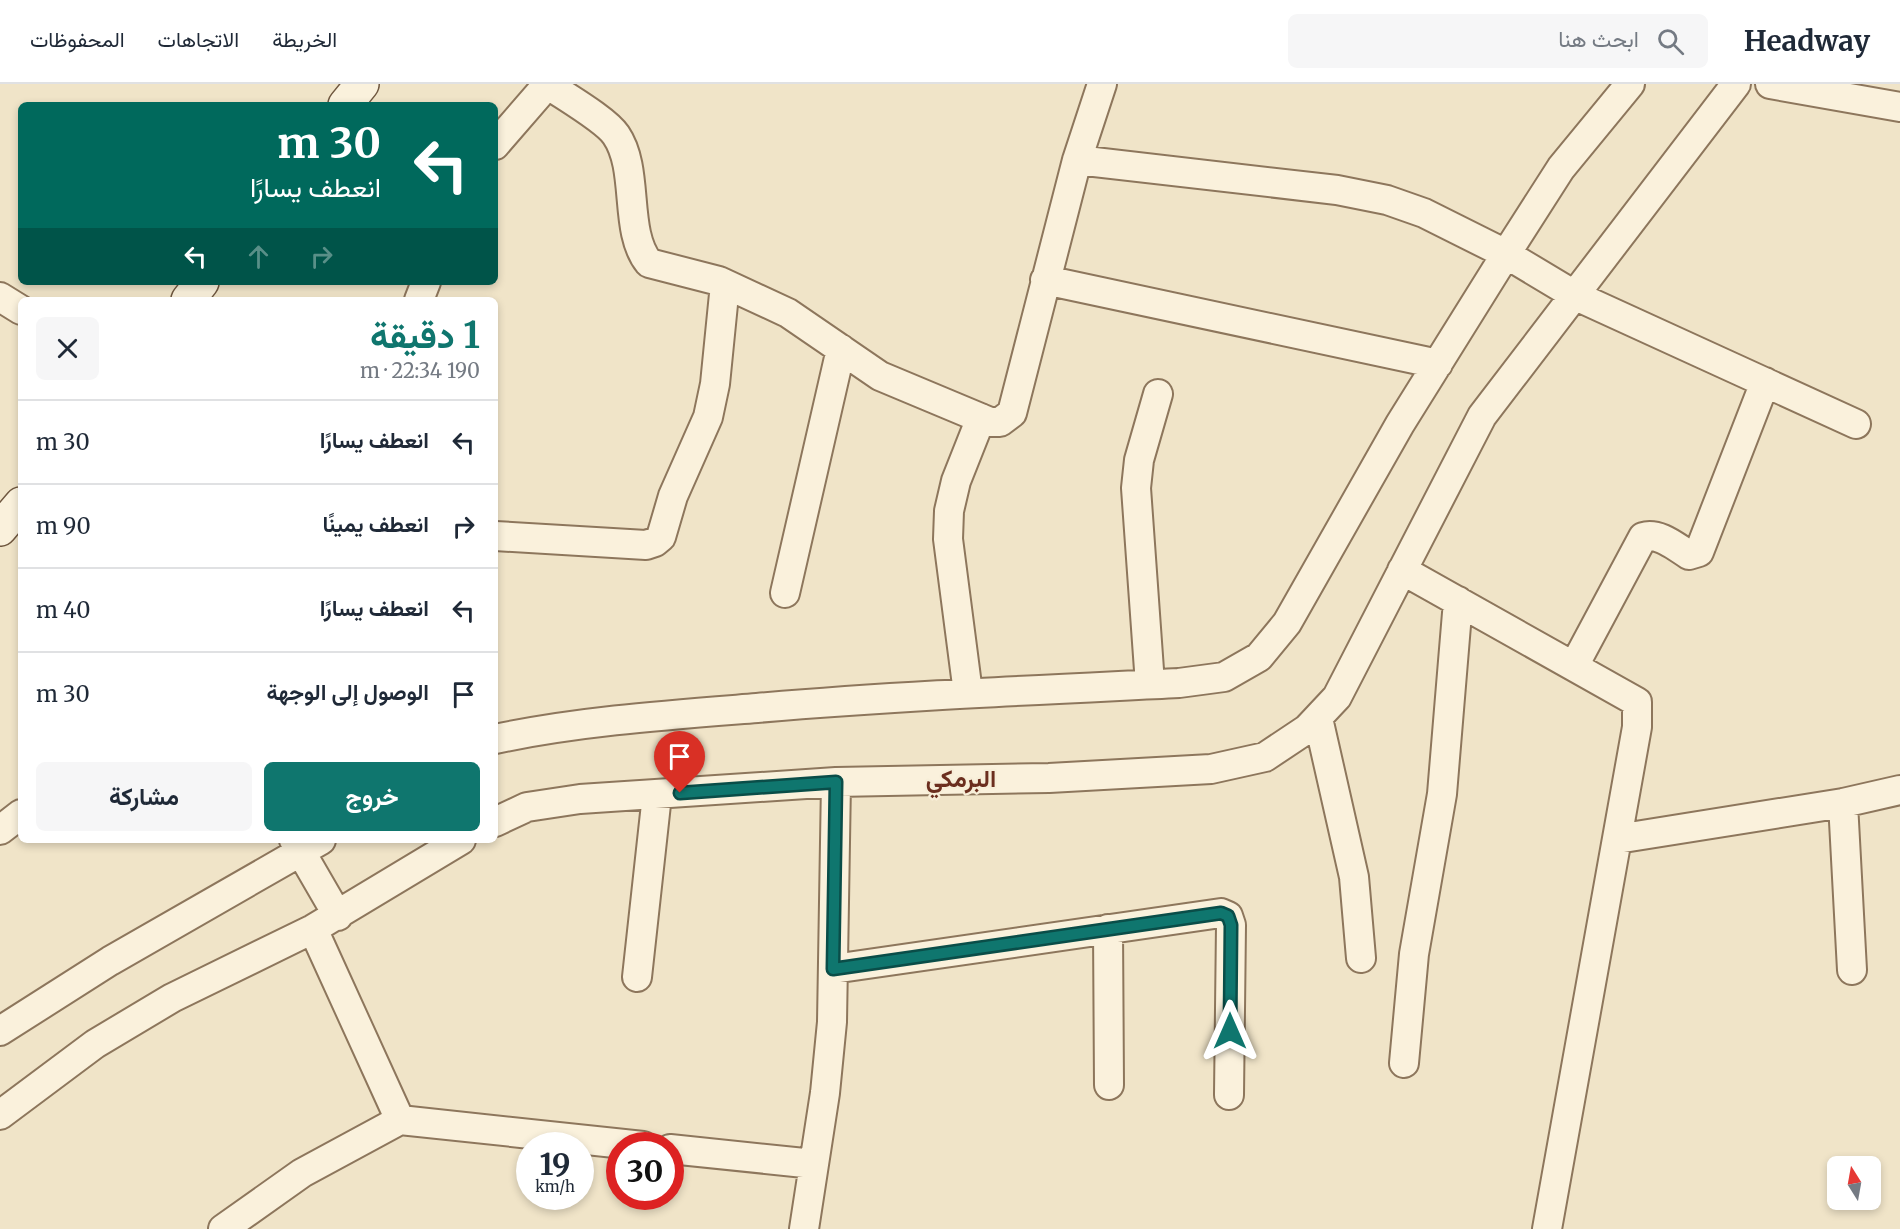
<!DOCTYPE html>
<html lang="ar">
<meta charset="utf-8">
<style>
:root{--surface:#fff;--page:#f6f6f7;--text:#1f2937;--muted:#747a83;--line:#e0e1e3;--accent:#0f766e}
body{margin:0;font-family:Merriweather,Vazirmatn,serif;background:var(--page);color:var(--text);direction:rtl;height:100vh;display:flex;flex-direction:column;font-size:22px;white-space:nowrap}
*{box-sizing:border-box;margin:0}
p{font-size:20px;color:var(--muted)}
.icon{flex:none;width:33px;height:33px;fill:none;stroke:currentColor;stroke-width:2;stroke-linecap:round;stroke-linejoin:round}
.map{position:relative;flex:1;overflow:hidden;direction:ltr}
.side{position:absolute;left:18px;top:213px;width:480px;height:546px;display:flex;flex-direction:column;background:var(--surface);border-radius:9px;box-shadow:0 3px 9px #0003;direction:rtl}
.side>*{flex:none}
.guide{position:absolute;left:18px;top:18px;width:480px;height:183px;border-radius:9px;box-shadow:0 3px 9px #0003;direction:rtl;background:#00695c;color:#fff;overflow:hidden}
.needle{width:39px;rotate:349deg}
.controls{position:absolute;left:1827px;top:1072px;display:grid;gap:12px}
.controls a{display:grid;place-items:center;width:54px;height:54px;border-radius:9px;background:var(--surface);box-shadow:0 3px 9px #0003;font-size:30px}
.speed{position:absolute;left:516px;top:1048px;display:flex;gap:12px;font-size:30px;font-weight:700;text-align:center}
.speed>*{display:grid;place-content:center;width:78px;height:78px;border-radius:50%;background:var(--surface);box-shadow:0 3px 9px #0003;line-height:1}
.speed small{font-size:15px;font-weight:400}
.speed .limit{border:9px solid #d22;background:#fff;color:#111}
.pin{position:absolute;display:grid;place-items:center;width:51px;height:51px;color:#fff;margin:-62px -26px;border-radius:50% 50% 50% 0;rotate:-45deg;box-shadow:0 0 6px #0007}
.pin .icon{rotate:45deg}
.me{position:absolute;width:66px;margin:-33px;rotate:0deg;stroke-linejoin:round;filter:drop-shadow(0 0 4px #0008)}
.turn{display:flex;align-items:center;gap:21px;height:126px;padding:0 18px;font-size:27px}
.turn .icon{width:78px;height:78px;stroke-width:2.5}
.turn b{display:block;font-size:42px;line-height:51px}
.lanes{display:flex;align-items:center;height:57px;padding:0 18px;background:#0003;justify-content:center;gap:30px;direction:ltr}
.lanes .off{opacity:.35}
.round{display:grid;place-items:center;flex:none;width:63px;height:63px;border-radius:9px;background:var(--page)}
.overview{display:flex;align-items:center;justify-content:space-between;height:102px;padding:0 18px}
h1{font-size:36px;font-weight:700;line-height:45px;color:var(--accent)}
.action{display:flex;gap:12px;margin-top:auto;padding:12px 18px}
.action a{flex:1;height:69px;border-radius:9px;background:var(--accent);color:#fff;font-size:24px;font-weight:700;line-height:69px;text-align:center}
.action a+a{background:var(--page);color:var(--text)}
ul{padding:0;list-style:none}
li{display:flex;align-items:center;gap:18px;height:84px;padding:0 18px;border-top:2px solid var(--line)}
li div{flex:1}
li b{display:block;font-size:22px}
li em{font-style:normal}
header{display:flex;align-items:center;gap:36px;box-sizing:border-box;height:84px;padding:0 30px;background:var(--surface);border-bottom:2px solid var(--line)}
header strong{font-size:28px}
nav{display:flex;gap:33px;margin-inline-start:auto;font-size:21px}
.search{width:420px;height:54px;background:var(--page);display:flex;align-items:center;gap:15px;box-sizing:border-box;padding:0 21px;border-radius:9px;color:var(--muted);font-size:22px}
.map>svg:first-child{display:block}
.lines{fill:none;stroke-linecap:round;stroke-linejoin:round}
.minor-casing{stroke:#8d765c;stroke-width:32}
.secondary-casing{stroke:#6f573f;stroke-width:36}
.minor{stroke:#faf1dc;stroke-width:28}
.secondary{stroke:#faf1dc;stroke-width:33}
.route-casing{stroke:#0a4d48;stroke-width:15}
.route{stroke:#0f766e;stroke-width:10}
.labels{text-anchor:middle;stroke-width:4.5;stroke-linejoin:round;paint-order:stroke}
.quarter-label{font-size:24px;font-weight:bold;fill:#6b2e1e;stroke:#f7eed8}
</style>
<header>
<strong>Headway</strong>
<div class="search"><svg class="icon" aria-label="search" viewBox="0 0 24 24"><circle cx="10" cy="10" r="6"/><path d="M15 15l6 6"/></svg>ابحث هنا</div>
<nav><a>الخريطة</a><a>الاتجاهات</a><a>المحفوظات</a></nav>
</header>
<div class="map">
<svg width="1900" height="1145" viewBox="0 0 1900 1145">
<rect width="100%" height="100%" fill="#f0e4c8"/>
<g class="lines">
<g class="minor-casing">
<path id="minor" d="M 1770,0 L 1900,23
M 550,2 C 566,13 606,36 616,51 C 640,86 623,147 649,179 L 719,197 L 788,229 L 880,292 L 990,338 L 1000,338 L 1012,329 L 1077,76 L 1102,0
M 495,61 L 540,9 L 552,0
M 1077,76 L 1337,106 L 1387,116 L 1424,129 L 1506,170 L 1576,212 L 1856,340
M 1045,196 L 1438,280
M 0,213 L 21,226
M 419,216 L 426,198
M 495,452 L 646,461 L 655,458 L 661,453 L 673,412 L 708,333 L 715,300 L 725,200
M 1402,486 L 1637,618 L 1637,643 L 1547,1145
M 785,509 L 841,265
M 1574,582 L 1643,453 C 1659,448 1676,463 1689,471 L 1699,468 L 1765,298
M 1150,600 L 1136,404 L 1139,376 L 1158,310
M 968,609 L 948,455 L 949,427 L 956,397 L 981,334
M 1318,634 L 1354,793 L 1361,874
M 495,655 C 581,637 669,631 757,624 C 897,612 1038,606 1179,599 L 1224,593 L 1259,573 L 1287,539 L 1400,340 L 1506,170 L 1561,84 L 1630,0
M 1843,719 L 1852,886
M 495,738 L 527,723 L 580,715 L 836,698 L 1049,694 L 1211,685 L 1265,673 L 1307,645 L 1337,613 L 1482,332 L 1736,0
M 0,746 L 21,730
M 1617,755 L 1843,719 L 1900,706
M 294,756 L 338,832
M 313,845 L 400,1036
M 1108,845 L 1109,1001
M 833,885 L 1221,829 L 1228,832 L 1231,841 L 1229,1011
M 637,893 L 657,711
M 0,947 L 110,877 L 321,756
M 1404,979 L 1414,870 L 1442,710 L 1458,517
M 0,1031 L 95,960 L 172,914 L 313,845 L 461,756
M 670,1065 L 814,1080
M 223,1145 L 302,1089 L 400,1036 L 643,1062
M 804,1145 L 825,1009 L 832,938 L 836,698"/>
</g>
<g class="secondary-casing">
<path id="secondary" d="M 345,21 L 362,0
M 188,216 L 202,198
M 0,445 L 21,420"/>
</g>
<use href="#minor" class="minor"/>
<use href="#secondary" class="secondary"/>
</g>
<g class="lines">
<g class="route-casing">
<path id="route" d="M 680,709 L 836,698 L 833,885 L 1221,829 L 1228,832 L 1231,841 L 1230,947"/>
</g>
<use href="#route" class="route"/>
</g>
<g class="labels">
<g class="quarter-label">
<text x="961" y="703">البرمكي</text>
</g>
</g>
</svg>
<div class="controls">
<a><svg class="needle" viewBox="-14 -14 28 28"><path d="M0-13l5 13h-10z" fill="#e53935"/><path d="M0 13l5-13h-10z" fill="#747a83"/></svg></a>
</div>
<div class="speed"><div>19<small>km/h</small></div><div class="limit">30</div></div>
<div class="pin" style="left:680px;top:709px;background:#d93025"><svg class="icon" aria-label="arrive" viewBox="0 0 24 24"><path d="M6 21V4h12l-3 4 3 4H6"/></svg></div>
<svg class="me" style="left:1230px;top:947px" viewBox="-20 -20 40 40"><path d="M0-17L14 15 0 8-14 15z" fill="#0f766e" stroke="#fff" stroke-width="4"/></svg>
<div class="guide">
<div class="turn"><svg class="icon" aria-label="left" viewBox="0 0 24 24"><path d="M17 20v-9H6M10 6l-5 5 5 5"/></svg><div><b>30 m</b>انعطف يسارًا</div></div>
<div class="lanes"><svg class="icon" aria-label="left" viewBox="0 0 24 24"><path d="M17 20v-9H6M10 6l-5 5 5 5"/></svg><svg class="icon off" aria-label="ahead" viewBox="0 0 24 24"><path d="M12 20V5M6 11l6-6 6 6"/></svg><svg class="icon off" aria-label="right" viewBox="0 0 24 24"><path d="M7 20v-9h11M14 6l5 5-5 5"/></svg></div>
</div>
<section class="side">
<div class="overview"><div><h1>1 دقيقة</h1><p>190 m · 22:34</p></div><a class="round"><svg class="icon" aria-label="close" viewBox="0 0 24 24"><path d="M6 6l12 12M18 6L6 18"/></svg></a></div>
<ul>
<li><svg class="icon" aria-label="left" viewBox="0 0 24 24"><path d="M17 20v-9H6M10 6l-5 5 5 5"/></svg><div><b>انعطف يسارًا</b></div><em>30 m</em></li>
<li><svg class="icon" aria-label="right" viewBox="0 0 24 24"><path d="M7 20v-9h11M14 6l5 5-5 5"/></svg><div><b>انعطف يمينًا</b></div><em>90 m</em></li>
<li><svg class="icon" aria-label="left" viewBox="0 0 24 24"><path d="M17 20v-9H6M10 6l-5 5 5 5"/></svg><div><b>انعطف يسارًا</b></div><em>40 m</em></li>
<li><svg class="icon" aria-label="arrive" viewBox="0 0 24 24"><path d="M6 21V4h12l-3 4 3 4H6"/></svg><div><b>الوصول إلى الوجهة</b></div><em>30 m</em></li>
</ul>
<div class="action"><a>خروج</a><a>مشاركة</a></div>
</section>
</div>
